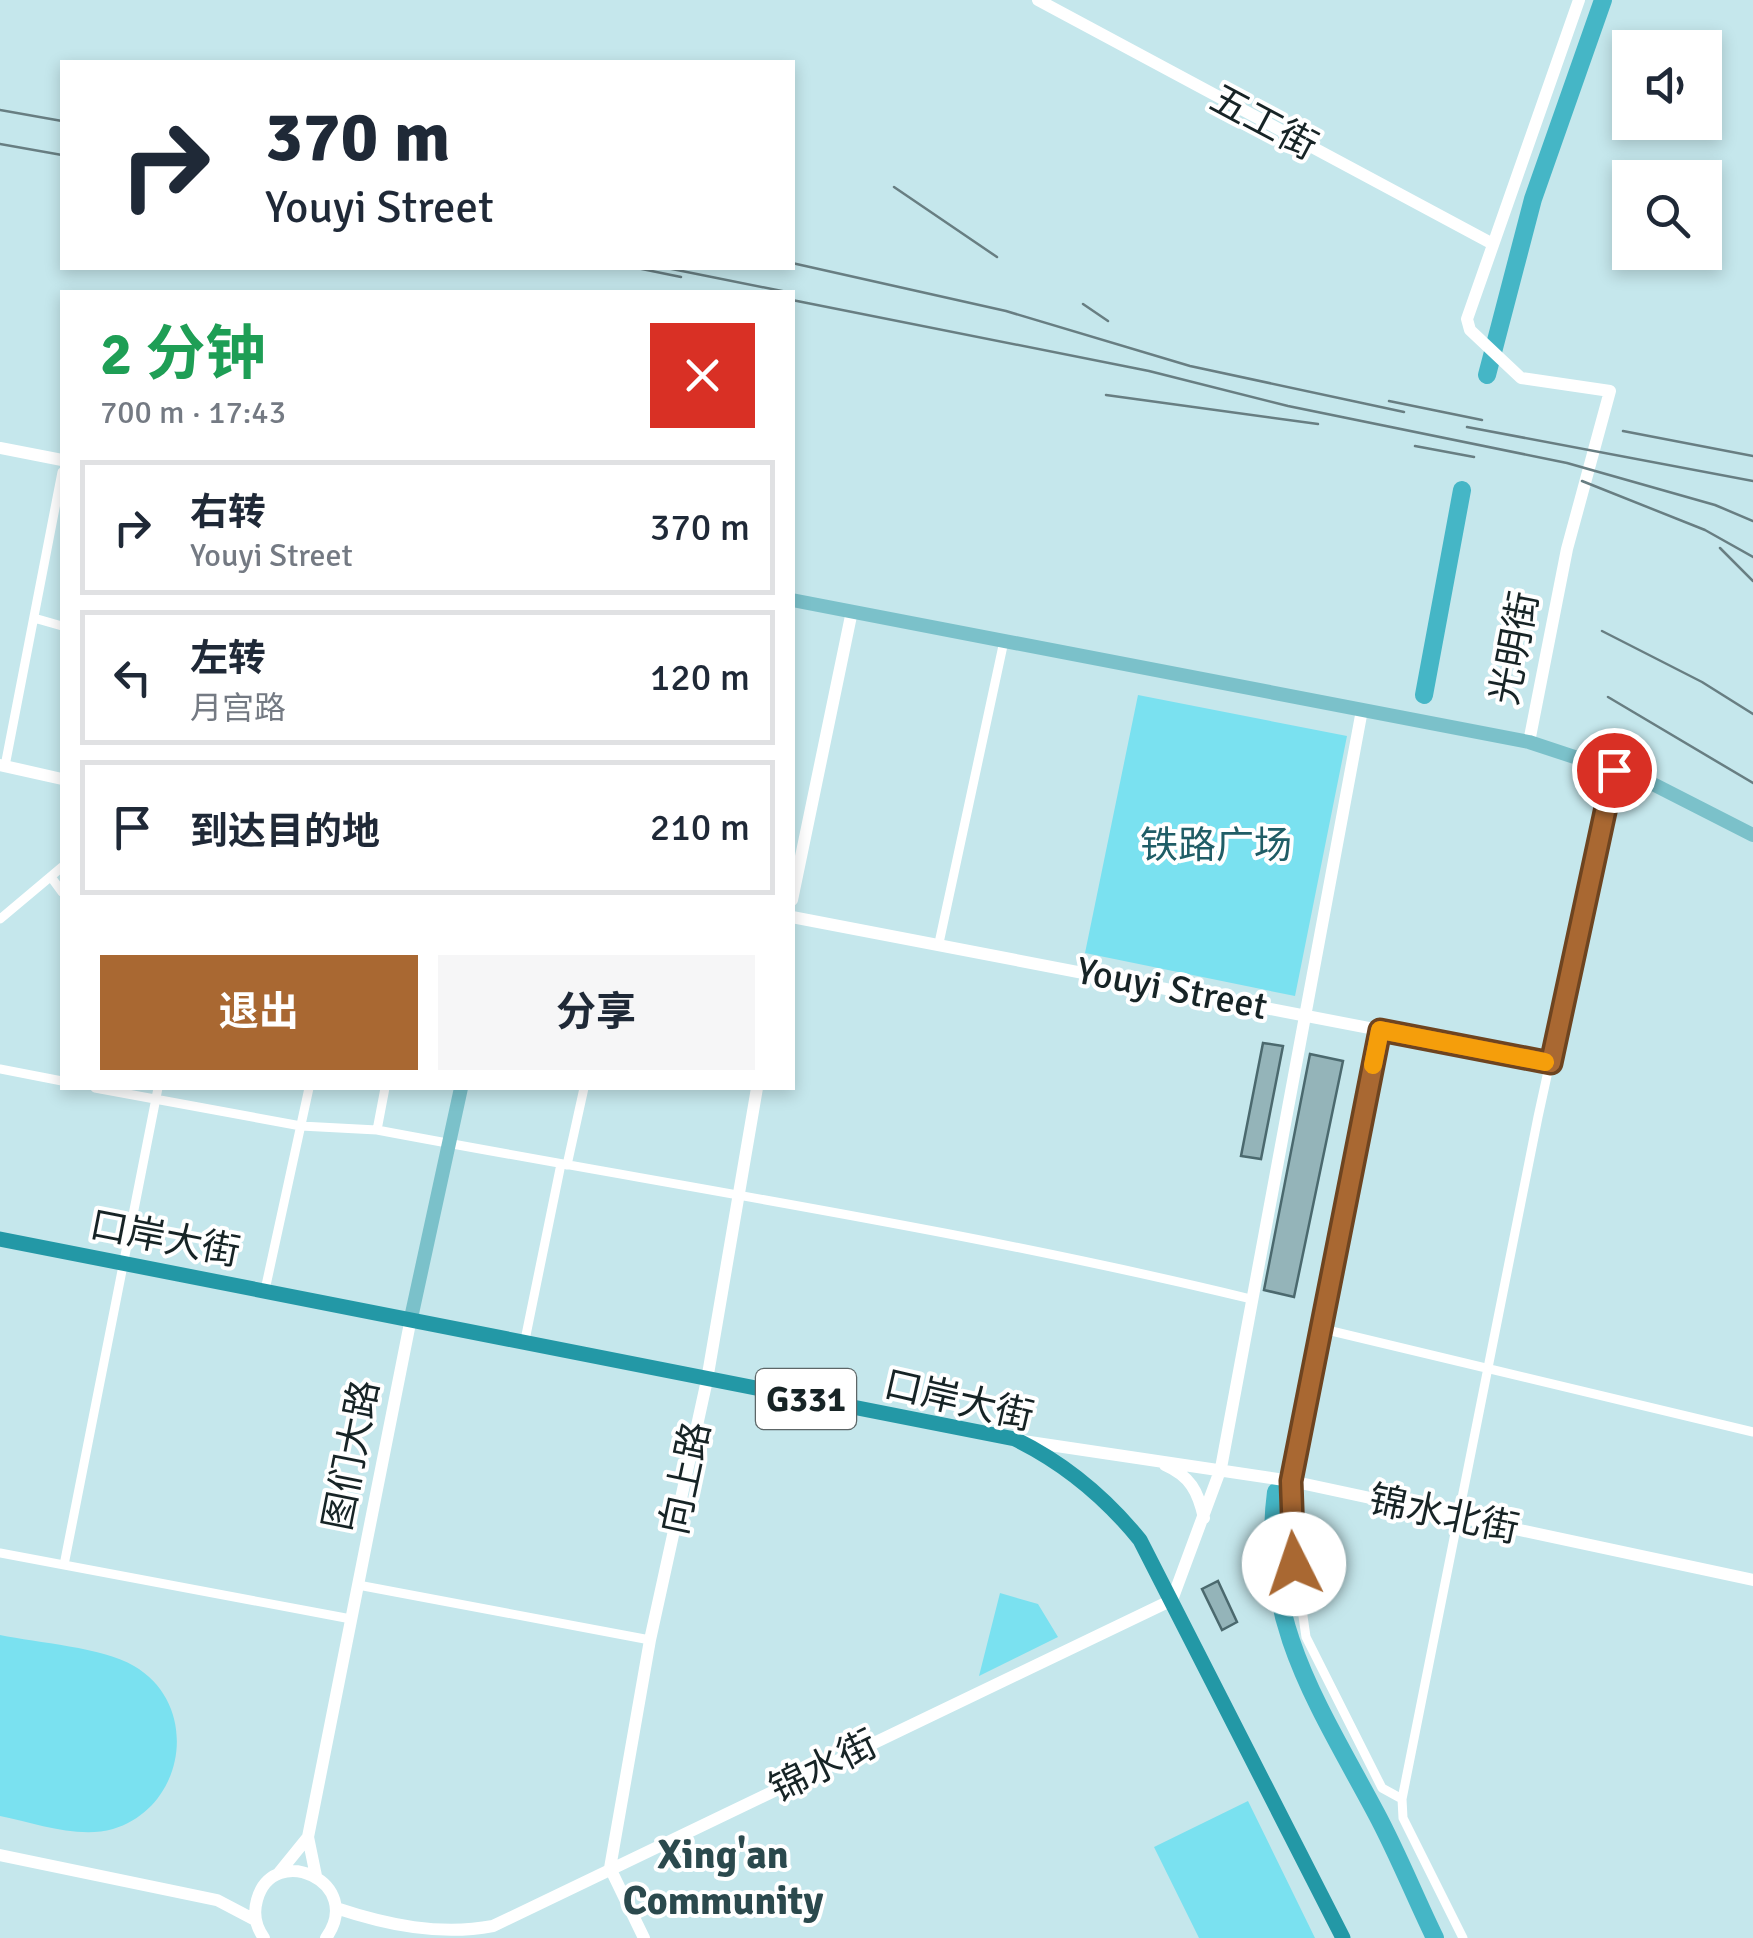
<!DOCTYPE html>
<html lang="zh">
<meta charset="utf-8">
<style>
:root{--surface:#fff;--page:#f6f6f7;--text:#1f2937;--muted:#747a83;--line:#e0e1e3;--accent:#a96832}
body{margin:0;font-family:Signika,"Noto Sans SC",sans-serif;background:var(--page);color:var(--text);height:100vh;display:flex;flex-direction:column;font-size:38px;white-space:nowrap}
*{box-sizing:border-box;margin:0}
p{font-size:32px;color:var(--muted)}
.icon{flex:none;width:55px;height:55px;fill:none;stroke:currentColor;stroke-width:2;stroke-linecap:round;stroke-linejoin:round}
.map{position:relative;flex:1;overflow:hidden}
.side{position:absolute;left:60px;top:290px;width:735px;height:800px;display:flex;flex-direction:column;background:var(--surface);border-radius:0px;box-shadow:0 5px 15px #0003}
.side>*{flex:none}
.guide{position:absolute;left:60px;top:60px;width:735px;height:210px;border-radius:0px;box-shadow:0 5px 15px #0003;background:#fff;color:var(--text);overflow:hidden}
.fabs{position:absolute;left:1612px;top:30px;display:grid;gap:20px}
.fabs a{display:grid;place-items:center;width:110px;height:110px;border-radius:0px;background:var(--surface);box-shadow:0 5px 15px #0003;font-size:50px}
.pin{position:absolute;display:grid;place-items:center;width:85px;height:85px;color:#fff;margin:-42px;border:5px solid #fff;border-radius:50%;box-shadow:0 2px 10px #0007}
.me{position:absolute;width:110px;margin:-55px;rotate:356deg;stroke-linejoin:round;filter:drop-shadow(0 0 8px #0008)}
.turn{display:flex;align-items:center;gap:35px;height:210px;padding:0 40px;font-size:45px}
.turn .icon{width:130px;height:130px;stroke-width:2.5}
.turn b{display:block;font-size:70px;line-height:85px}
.round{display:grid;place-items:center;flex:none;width:105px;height:105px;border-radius:0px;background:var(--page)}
.headline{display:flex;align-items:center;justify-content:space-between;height:170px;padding:0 40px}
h1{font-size:60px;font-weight:700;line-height:75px;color:#1e9e55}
.button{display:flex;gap:20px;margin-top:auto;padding:20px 40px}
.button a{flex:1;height:115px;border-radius:0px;background:var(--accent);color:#fff;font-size:40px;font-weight:700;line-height:115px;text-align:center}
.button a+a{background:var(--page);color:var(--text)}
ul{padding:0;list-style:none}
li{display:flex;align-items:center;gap:30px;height:135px;margin:0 20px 15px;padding:0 20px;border:5px solid var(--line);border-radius:0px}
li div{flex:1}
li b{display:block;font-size:38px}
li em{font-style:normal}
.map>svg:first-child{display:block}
.green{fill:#7ae1f0}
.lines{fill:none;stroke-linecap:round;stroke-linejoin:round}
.river{stroke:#45b6c6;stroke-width:18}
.building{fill:#94b4b9;stroke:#4b696e;stroke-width:2.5}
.street{stroke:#fff;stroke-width:9}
.secondary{stroke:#fff;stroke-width:12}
.primary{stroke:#7bc1ca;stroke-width:14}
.highway{stroke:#2398a6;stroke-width:15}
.rail{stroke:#687e82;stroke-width:2.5}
.route-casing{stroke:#6e4420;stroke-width:25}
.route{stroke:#a96832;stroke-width:18}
.slow{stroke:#f59e0b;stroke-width:18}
.labels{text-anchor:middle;stroke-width:8;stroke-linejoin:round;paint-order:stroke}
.shield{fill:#fff;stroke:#5d6667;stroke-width:2.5}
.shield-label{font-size:35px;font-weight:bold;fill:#172426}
.street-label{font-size:38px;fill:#172426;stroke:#fff}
.park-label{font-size:38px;fill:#205d66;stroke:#fff}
.neighbourhood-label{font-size:40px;font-weight:bold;fill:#2b494d;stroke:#fff}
</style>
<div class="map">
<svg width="1753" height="1938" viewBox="0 0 1753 1938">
<rect width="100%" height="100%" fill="#c5e7ec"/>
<path class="green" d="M 1138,695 L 1347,736 L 1295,996 L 1085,953 Z
M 1000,1593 L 1038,1604 L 1058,1637 L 979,1676 Z
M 0,1635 C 38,1643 102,1647 134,1666 C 201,1705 186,1807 113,1829 C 78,1839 35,1823 0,1816 Z
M 1248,1801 L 1315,1938 L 1199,1938 L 1154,1847 Z"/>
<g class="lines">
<path class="river" d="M 1487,375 L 1533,199 L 1603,0
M 1424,695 L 1462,490
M 1276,1492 C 1259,1620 1319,1706 1376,1813 C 1398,1854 1415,1897 1435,1938"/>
</g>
<path class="building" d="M 1263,1043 L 1283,1046 L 1261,1159 L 1241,1156 Z
M 1310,1054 L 1343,1061 L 1294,1297 L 1264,1290 Z
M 1218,1581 L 1237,1622 L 1222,1630 L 1202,1589 Z"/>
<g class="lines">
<path class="street" d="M 34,618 L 62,626
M 5,766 L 62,472
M 51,877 L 62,892
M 0,919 L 62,867
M 939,943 L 1004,641
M 1380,1031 L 1291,1481 L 1290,1526 L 1306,1637 L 1382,1788 L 1402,1799 L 1403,1818 L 1463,1938
M 0,1069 L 62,1081
M 95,1088 L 301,1126 L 377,1130 C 668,1185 963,1229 1251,1299
M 377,1130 L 385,1088
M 567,1165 L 584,1088
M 265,1290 L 309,1088
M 1323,1329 L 1753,1432
M 525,1340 L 561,1164
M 0,1553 L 351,1619
M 64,1565 L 158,1088
M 358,1585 L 650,1640
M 1402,1799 L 1538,1117 L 1614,770"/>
<path class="secondary" d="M 1038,0 L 1491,243
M 0,448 L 62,460
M 1529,742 L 1567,549 L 1610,391 L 1521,378 L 1470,330 L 1467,319 L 1579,0
M 0,765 L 62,779
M 792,900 L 852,611
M 792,917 L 1551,1063
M 1023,1441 L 1291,1481 L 1753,1580
M 1165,1465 C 1190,1476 1198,1491 1204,1518
M 308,1837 L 411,1318
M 0,1855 L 217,1900 L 255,1920
M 278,1874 L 308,1837 L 316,1876
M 336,1908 C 387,1925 440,1936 493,1926 L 1172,1600 L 1221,1468 L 1362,710
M 264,1938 C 256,1927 253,1914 257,1900 C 273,1841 366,1882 326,1938
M 644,1938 L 610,1868 L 650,1640 L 707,1380 L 757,1088"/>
<path class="primary" d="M 792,600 L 1529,742 L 1647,781 L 1753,835
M 411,1318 L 461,1088"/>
<path class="highway" d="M 0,1239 L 1015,1439 C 1064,1463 1106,1498 1140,1540 L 1343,1938"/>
<path class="rail" d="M 0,110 L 62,121
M 0,144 L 62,155
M 894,187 L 997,257
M 792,263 L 1006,311 L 1190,366 L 1404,412
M 637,268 L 681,277
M 667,268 L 787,292
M 792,300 L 1149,371 L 1288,406 L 1567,463 L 1715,505 L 1753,521
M 1083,304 L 1108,321
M 1106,395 L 1318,424
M 1389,401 L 1482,420
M 1467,427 L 1753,481
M 1623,431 L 1753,456
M 1415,446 L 1474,457
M 1582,481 L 1705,530 L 1753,557
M 1720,548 L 1753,581
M 1602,631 L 1702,682 L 1753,714
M 1608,697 L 1753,783"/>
</g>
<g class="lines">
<g class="route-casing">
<path id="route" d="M 1294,1564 L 1291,1481 L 1380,1030 L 1551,1063 L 1614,770"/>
</g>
<use href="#route" class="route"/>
<path class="slow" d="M 1373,1065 L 1380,1030 L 1545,1062"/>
</g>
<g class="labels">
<rect class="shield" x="756" y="1369" width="100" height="60" rx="8"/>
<g class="shield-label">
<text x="806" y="1411">G331</text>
</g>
<g class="street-label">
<text transform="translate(1264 122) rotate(28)" y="13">五工街</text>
<text transform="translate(1514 648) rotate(-79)" y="13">光明街</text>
<text transform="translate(1172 988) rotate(11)" y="13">Youyi Street</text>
<text transform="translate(165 1238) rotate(11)" y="13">口岸大街</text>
<text transform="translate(959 1400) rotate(13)" y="13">口岸大街</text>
<text transform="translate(351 1455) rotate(-79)" y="13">图们大路</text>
<text transform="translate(685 1478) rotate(-78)" y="13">向上路</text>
<text transform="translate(1444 1514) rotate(12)" y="13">锦水北街</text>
<text transform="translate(823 1766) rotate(-26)" y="13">锦水街</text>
</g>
<g class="park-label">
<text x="1216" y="858">铁路广场</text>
</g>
<g class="neighbourhood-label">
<text x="723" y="1868">Xing'an<tspan x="723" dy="46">Community</tspan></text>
</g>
</g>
</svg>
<div class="fabs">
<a><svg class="icon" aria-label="sound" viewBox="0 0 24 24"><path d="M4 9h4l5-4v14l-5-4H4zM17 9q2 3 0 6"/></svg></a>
<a><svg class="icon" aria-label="search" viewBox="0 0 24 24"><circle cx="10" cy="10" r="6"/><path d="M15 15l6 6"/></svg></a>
</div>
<div class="pin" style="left:1614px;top:770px;background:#d93025"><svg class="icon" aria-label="arrive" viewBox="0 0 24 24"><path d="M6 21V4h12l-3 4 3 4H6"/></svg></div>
<svg class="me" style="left:1294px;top:1564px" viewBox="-20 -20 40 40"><circle r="19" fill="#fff"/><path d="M0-13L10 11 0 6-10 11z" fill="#a96832"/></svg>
<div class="guide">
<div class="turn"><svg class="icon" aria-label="right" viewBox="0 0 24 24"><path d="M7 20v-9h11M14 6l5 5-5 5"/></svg><div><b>370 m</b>Youyi Street</div></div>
</div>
<section class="side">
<div class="headline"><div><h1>2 分钟</h1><p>700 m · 17:43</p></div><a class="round" style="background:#d93025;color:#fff"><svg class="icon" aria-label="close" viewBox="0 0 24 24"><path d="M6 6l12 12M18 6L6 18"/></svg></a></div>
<ul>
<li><svg class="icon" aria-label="right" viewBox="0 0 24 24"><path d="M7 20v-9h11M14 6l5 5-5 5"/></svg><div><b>右转</b><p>Youyi Street</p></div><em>370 m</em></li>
<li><svg class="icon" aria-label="left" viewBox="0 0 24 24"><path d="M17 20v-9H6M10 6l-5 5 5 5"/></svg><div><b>左转</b><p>月宫路</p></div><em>120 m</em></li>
<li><svg class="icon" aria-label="arrive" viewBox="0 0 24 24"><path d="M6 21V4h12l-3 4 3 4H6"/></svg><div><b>到达目的地</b></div><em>210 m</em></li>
</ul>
<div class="button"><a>退出</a><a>分享</a></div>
</section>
</div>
